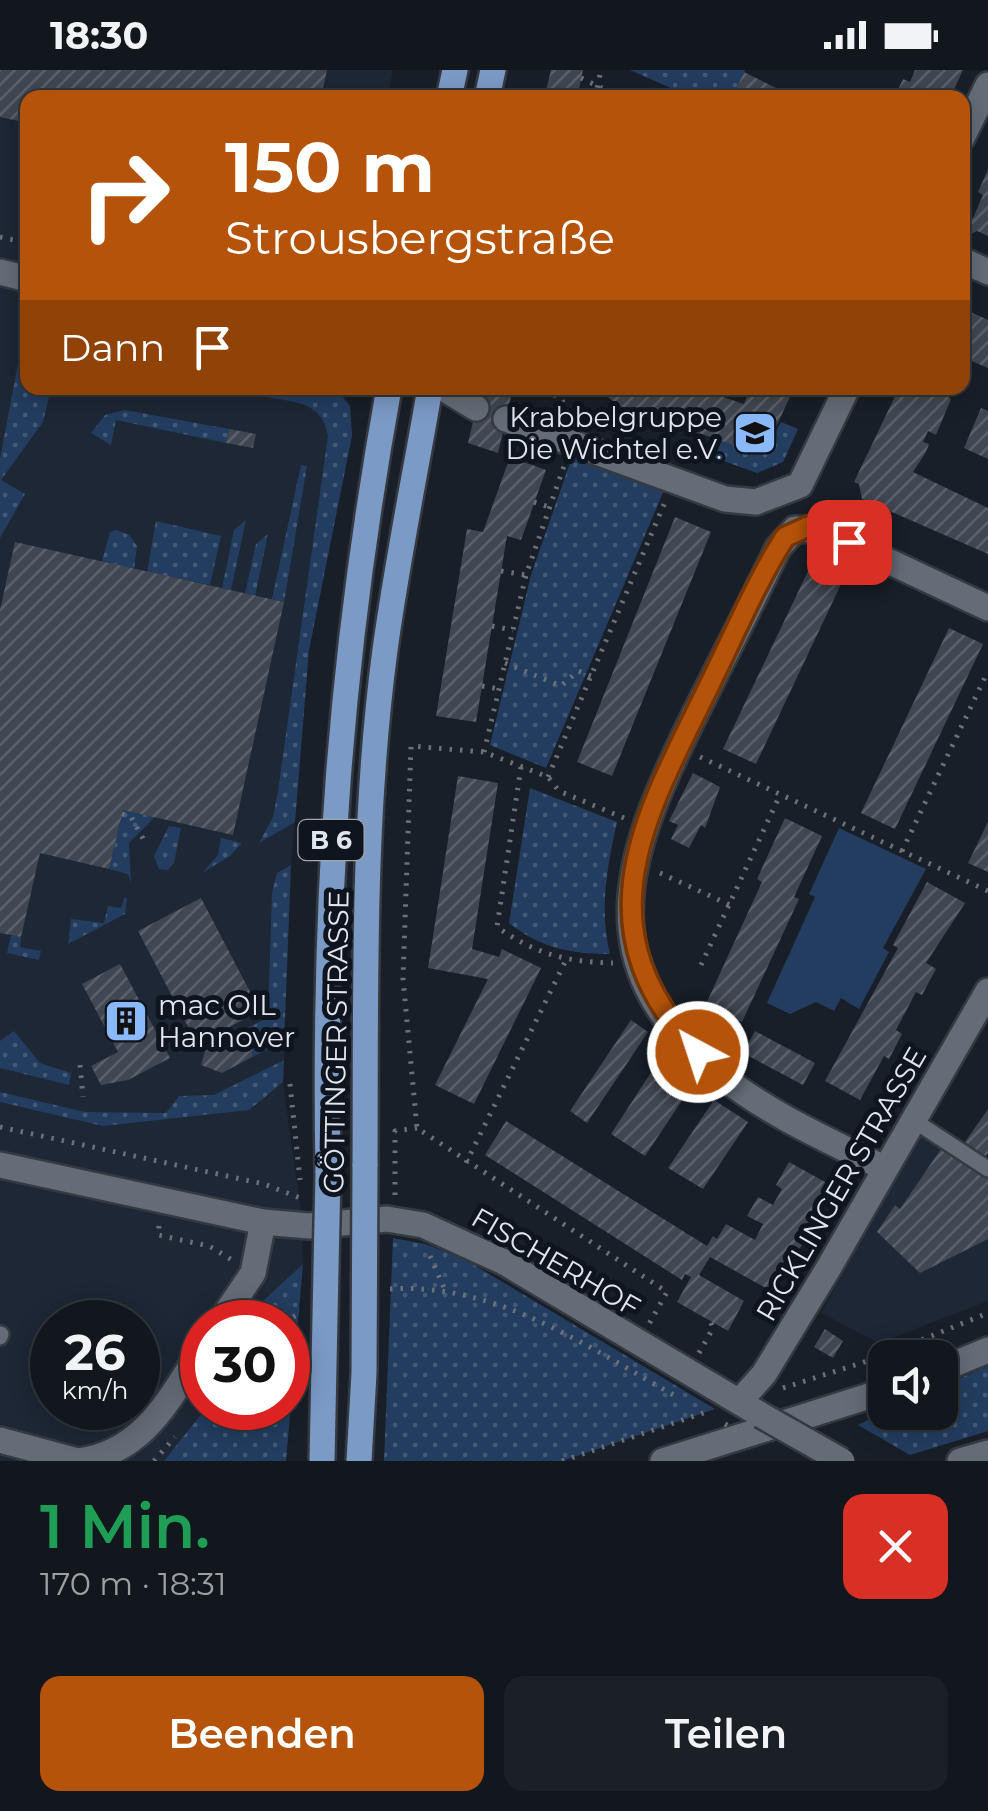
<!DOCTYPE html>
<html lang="de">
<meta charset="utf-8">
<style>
:root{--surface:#12171e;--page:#1b2027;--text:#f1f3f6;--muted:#9c9fa4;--line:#31363c;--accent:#b45309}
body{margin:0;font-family:Montserrat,sans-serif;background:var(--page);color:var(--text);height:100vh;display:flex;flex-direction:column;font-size:38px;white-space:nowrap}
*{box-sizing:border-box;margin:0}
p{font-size:32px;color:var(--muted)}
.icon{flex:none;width:55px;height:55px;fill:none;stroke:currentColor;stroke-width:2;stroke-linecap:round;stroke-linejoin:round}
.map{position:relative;height:1391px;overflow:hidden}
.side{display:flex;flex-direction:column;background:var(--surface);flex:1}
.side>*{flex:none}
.banner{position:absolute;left:20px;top:20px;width:950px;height:305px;border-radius:20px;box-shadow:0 5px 25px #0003,0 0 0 2px var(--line);background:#b45309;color:#fff;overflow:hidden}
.tools{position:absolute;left:868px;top:1270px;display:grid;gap:20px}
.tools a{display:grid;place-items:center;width:90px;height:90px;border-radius:20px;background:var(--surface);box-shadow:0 5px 25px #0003,0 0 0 2px var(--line);font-size:50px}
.speed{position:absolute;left:30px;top:1230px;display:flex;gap:20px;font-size:50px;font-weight:700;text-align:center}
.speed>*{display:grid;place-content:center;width:130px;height:130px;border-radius:50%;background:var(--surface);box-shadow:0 5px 25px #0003,0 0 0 2px var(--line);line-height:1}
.speed small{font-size:25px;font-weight:400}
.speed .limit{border:15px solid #d22;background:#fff;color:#111}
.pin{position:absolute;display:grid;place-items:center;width:85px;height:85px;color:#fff;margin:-42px;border-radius:20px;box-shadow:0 5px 15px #0006}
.me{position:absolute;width:110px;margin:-55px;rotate:320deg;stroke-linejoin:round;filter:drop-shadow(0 0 8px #0008)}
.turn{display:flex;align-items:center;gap:35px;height:210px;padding:0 40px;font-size:45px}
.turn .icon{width:130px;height:130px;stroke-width:2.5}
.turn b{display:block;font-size:70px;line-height:85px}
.then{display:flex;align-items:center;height:95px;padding:0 40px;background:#0003;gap:20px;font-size:38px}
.round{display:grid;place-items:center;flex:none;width:105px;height:105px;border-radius:20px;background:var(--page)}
.summary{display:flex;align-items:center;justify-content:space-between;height:170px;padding:0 40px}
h1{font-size:60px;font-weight:600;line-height:75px;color:#1e9e55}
.cta{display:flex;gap:20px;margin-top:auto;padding:20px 40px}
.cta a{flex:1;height:115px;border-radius:20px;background:var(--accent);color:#fff;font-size:40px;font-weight:600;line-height:115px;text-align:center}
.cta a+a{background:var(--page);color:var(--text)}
.status{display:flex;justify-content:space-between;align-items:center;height:70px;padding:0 50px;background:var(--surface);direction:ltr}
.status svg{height:28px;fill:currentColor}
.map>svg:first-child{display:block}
.built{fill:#1d2735;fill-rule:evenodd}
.grass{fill:url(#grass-dots)}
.garden{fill:#233d60}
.building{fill:url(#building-hatch)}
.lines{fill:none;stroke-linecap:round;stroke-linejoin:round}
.lane-casing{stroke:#353940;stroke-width:20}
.street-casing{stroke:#353940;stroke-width:30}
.secondary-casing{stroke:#353940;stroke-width:30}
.primary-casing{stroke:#353940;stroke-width:30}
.path{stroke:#6b7079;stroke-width:5;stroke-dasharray:2.5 8;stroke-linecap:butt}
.lane{stroke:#646c77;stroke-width:15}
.street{stroke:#646c77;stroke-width:25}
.secondary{stroke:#646c77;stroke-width:25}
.primary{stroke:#7b9ac6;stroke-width:25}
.secondary-bridge-casing{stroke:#353940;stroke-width:30;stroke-linecap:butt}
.primary-bridge-casing{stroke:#353940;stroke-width:30;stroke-linecap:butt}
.path-bridge{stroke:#6b7079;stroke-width:5;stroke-dasharray:2.5 8;stroke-linecap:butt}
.secondary-bridge{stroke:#646c77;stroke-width:25}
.primary-bridge{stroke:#7b9ac6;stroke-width:25}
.route-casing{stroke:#753606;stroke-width:25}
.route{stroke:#b45309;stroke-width:18}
.labels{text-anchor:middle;stroke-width:10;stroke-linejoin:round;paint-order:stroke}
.shield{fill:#0f151e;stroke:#a2a7ae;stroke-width:2.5}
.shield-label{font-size:25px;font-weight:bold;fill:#e1e5ec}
.poi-label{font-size:28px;fill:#e1e5ec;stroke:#0f151e;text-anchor:end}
.street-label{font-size:28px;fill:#e1e5ec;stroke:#0f151e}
</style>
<div class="status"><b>18:30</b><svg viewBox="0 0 49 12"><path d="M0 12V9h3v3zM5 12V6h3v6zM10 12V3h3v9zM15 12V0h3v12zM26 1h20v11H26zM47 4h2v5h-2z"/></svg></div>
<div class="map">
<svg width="988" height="1391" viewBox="0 0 988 1391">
<defs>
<pattern id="grass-dots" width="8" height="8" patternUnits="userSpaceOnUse" patternTransform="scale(2.5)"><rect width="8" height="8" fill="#233d60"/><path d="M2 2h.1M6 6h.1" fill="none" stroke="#435977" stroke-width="1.8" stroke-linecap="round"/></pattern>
<pattern id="building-hatch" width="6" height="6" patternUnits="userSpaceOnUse" patternTransform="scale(2.5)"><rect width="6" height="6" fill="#404752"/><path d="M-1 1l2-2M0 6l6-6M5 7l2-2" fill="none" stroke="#5b616b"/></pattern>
</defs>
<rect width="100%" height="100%" fill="#181f28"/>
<path class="built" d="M 0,0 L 393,0 L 388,27 L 28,28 L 28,318 L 325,318 L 342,326 L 351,346 L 352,366 L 309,580 L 291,795 L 283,1012 L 301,1141 L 303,1194 L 253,1240 L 249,1252 L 202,1252 L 202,1338 L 206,1338 L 164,1391 L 0,1391 ZM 52,1252 L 138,1252 L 138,1338 L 52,1338 Z
M 921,1061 L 988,1103 L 988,1231 L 879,1273 L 821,1243 Z"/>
<path class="grass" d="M 630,0 L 745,0 L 732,28 L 691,27 Z
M 27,246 L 28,318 L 49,318 L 50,322 L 43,352 L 1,410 L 25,424 L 0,468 L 0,389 Z
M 241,318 L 320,318 L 342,326 L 350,336 L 352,366 L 309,580 L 295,752 L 259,773 L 273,747 L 278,721 L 328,366 C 322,320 271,336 241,318 Z
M 125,340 L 229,359 L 226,373 L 116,350 L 111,375 L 91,363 L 105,345 Z
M 781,352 L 798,359 L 783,392 L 757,403 L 707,385 L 714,366 L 763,385 Z
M 573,384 L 665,418 L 546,698 L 490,675 L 531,505 Z
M 301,395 L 307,396 L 284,532 L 272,529 Z
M 246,450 L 231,520 L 222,518 L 234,460 Z
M 156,451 L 221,466 L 210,515 L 147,502 Z
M 116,460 L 129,465 L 137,476 L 134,499 L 102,491 L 110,462 Z
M 268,464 L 255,526 L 245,523 L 256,474 Z
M 530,718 L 617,752 C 607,797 599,839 610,884 C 570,884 541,878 509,853 Z
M 123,740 L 155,747 L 129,773 L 131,813 L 128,804 L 109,799 Z
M 169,756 L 181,758 L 174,793 L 168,800 L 159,799 L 154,786 Z
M 221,768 L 242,773 L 230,786 L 202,803 L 218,785 Z
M 291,795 L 284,972 L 252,987 L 252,956 L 268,947 L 272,823 L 277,803 Z
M 124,828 L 127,828 L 125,844 L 68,874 L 71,849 L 104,853 L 108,836 L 121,838 Z
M 11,865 L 21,867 L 20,877 L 41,881 L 39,890 L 7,883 Z
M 14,961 L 40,993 L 71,1003 L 69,1015 L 0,998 L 0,971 Z
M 284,990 L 283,1012 L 249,1040 L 103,1056 L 0,1032 L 0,1022 L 85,1042 L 166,1043 L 179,1026 L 214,1025 Z
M 393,1168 L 425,1174 L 464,1189 L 715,1339 L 562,1391 L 384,1391 Z
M 303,1194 L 286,1391 L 164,1391 L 206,1338 L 288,1338 L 288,1252 L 249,1252 L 253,1240 Z
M 988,1296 L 988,1361 L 910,1385 L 858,1355 L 885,1342 L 940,1342 L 940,1317 Z"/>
<path class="garden" d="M 839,758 L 926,799 L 883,878 L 889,882 L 859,939 L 841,928 L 834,941 L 816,932 L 790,944 L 767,933 L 815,827 L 809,824 Z"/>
<path class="building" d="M 0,0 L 327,0 L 321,28 L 28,28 L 28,53 L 0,47 Z
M 551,0 L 583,0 L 577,28 L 544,28 Z
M 915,0 L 963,0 L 950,28 L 894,28 L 903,9 L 910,12 Z
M 744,2 L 784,22 L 797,28 L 732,28 Z
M 988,99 L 988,166 L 977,161 L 971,164 L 965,150 L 973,148 L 983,125 L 978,122 Z
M 962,238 L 988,250 L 988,298 L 962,287 Z
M 481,318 L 513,318 L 498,383 L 468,373 Z
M 569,318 L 696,318 L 744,334 L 751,318 L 794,318 L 763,385 L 617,335 L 606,325 Z
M 899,318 L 949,318 L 945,325 L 951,329 L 936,365 L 928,361 L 923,372 L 929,374 L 926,382 L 913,402 L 988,438 L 988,484 L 862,429 L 859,414 L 854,412 Z
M 981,338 L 988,341 L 988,389 L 964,378 Z
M 229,359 L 256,364 L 253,378 L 226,373 Z
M 510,387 L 546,400 L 521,470 L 507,466 L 476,652 L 436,646 L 467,459 L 483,462 Z
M 675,447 L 711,462 L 612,706 L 577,692 Z
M 15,472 L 284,532 L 233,765 L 123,740 L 109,799 L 40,783 L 21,867 L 0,863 L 0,540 Z
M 811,495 L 843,510 L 756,694 L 723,679 Z
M 949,558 L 983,574 L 895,759 L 861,743 Z
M 693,703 L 720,717 L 705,758 L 701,755 L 689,778 L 671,769 L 678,755 L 669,751 Z
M 458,706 L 498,713 L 472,879 L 499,887 L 502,879 L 541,898 L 474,1034 L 435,1015 L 488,909 L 428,898 Z
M 785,748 L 822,766 L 794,827 L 799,829 L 742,952 L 705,936 L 762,812 L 757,809 Z
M 988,752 L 988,802 L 968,793 Z
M 927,812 L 965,833 L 926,893 L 936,899 L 922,925 L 916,922 L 896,960 L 902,964 L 889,989 L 884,986 L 860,1030 L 825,1011 L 898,878 L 893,875 Z
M 201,828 L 260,941 L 197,974 L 138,861 Z
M 120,894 L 170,988 L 128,1010 L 101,1015 L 91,996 L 118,982 L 82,914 Z
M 631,950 L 648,962 L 587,1053 L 570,1041 Z
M 252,956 L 252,987 L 222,1003 L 201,995 L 205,981 Z
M 755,961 L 815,993 L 803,1015 L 743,983 Z
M 661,987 L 695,1011 L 645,1086 L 611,1064 Z
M 714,1030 L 748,1052 L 703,1119 L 668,1098 Z
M 988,1039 L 988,1083 L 985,1087 L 965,1072 Z
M 506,1051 L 707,1176 L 713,1166 L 717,1169 L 726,1154 L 755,1170 L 763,1154 L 747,1146 L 758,1127 L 773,1135 L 782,1119 L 776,1115 L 789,1092 L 834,1117 L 775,1223 L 710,1187 L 699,1205 L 744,1231 L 728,1261 L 677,1232 L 691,1207 L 685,1204 L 682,1210 L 485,1085 Z
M 943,1076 L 988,1106 L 988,1169 L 920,1203 L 877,1162 L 895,1135 L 900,1139 Z
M 825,1259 L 843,1271 L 833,1288 L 814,1277 Z"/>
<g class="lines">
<g class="lane-casing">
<path id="lane" d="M 913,1050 L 988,1099
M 0,1267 L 1,1264"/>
</g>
<g class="street-casing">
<path id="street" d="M 962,68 L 988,15
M 962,190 L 988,202
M 0,202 L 28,209
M 443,318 L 476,338
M 506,349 L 725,429 L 756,432 L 800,415 L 847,318
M 884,1098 C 828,1070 768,1044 719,1004 C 580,890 630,776 696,642 C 724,587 751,533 778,478 L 795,459 L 822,460 L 988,538
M 220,1252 L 253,1203 L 263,1152
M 739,1332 L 764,1304 L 828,1199 L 988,921
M 0,1370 L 78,1391
M 79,1391 C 144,1382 169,1329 202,1279"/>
</g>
<g class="secondary-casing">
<path id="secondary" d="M 0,1095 L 263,1152 L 309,1156 L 387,1149 L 423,1155 L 504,1192 L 761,1345
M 940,1300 L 988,1280
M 663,1391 L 885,1321
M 960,1391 L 988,1383"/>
</g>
<g class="primary-casing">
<path id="primary" d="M 449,28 L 455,0
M 487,28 L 493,0
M 365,1096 C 366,924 362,751 385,580 C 397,492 415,405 430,318
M 328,1103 C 323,829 340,587 389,318"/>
</g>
<path class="path" d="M 581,8 L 622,28
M 595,28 L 601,0
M 0,167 L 28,173
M 329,318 L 336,319
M 534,318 L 560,327 L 570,345
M 534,432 L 549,437
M 501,501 L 526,505
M 492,556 L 513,560
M 505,593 L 561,616 L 578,601 L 591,606
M 482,616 L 499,619
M 484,682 L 526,505 L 564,396
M 700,687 L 988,821
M 521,697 L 497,857 C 535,884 567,892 613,893
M 548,707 L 665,432
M 122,744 L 131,747 L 145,772
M 624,748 L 559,721 L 548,707 L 484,682 L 411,676 L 403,909 L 417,1058 L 667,1222 L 649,1254
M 902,781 L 988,601
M 660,803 L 730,835
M 701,895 L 780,725
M 80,995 L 83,1027
M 290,1014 L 300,1110
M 0,1057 L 264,1114 L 303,1129
M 466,1093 L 565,892
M 395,1125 L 395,1061 L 417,1058
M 159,1156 L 158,1165 L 209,1176 L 232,1190
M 430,1186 L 445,1220
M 390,1219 C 497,1212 589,1278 679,1328
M 284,1252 L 302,1242
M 699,1283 L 713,1258 L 710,1251
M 783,1318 L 877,1288 L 988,1243
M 154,1391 L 175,1367
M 562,1391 L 706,1342"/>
<use href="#lane" class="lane"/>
<use href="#street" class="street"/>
<use href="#secondary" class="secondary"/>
<use href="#primary" class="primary"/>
<g class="secondary-bridge-casing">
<path id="secondary-bridge" d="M 761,1345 L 842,1391"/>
</g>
<g class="primary-bridge-casing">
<path id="primary-bridge" d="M 322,1391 L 328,1103
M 359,1391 L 364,1303 L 365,1096"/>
</g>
<path class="path-bridge" d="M 725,1354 L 744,1365"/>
<use href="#secondary-bridge" class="secondary-bridge"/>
<use href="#primary-bridge" class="primary-bridge"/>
</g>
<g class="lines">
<g class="route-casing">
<path id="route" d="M 698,982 C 579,858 644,748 708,618 C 733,568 755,514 785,467 L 809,456 L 849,472"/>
</g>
<use href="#route" class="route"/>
</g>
<defs>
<g id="school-square" transform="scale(2.25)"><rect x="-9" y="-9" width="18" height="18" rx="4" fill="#8bbafc" stroke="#0f151e"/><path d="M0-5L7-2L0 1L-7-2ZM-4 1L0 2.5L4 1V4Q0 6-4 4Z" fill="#111"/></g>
<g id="building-square" transform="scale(2.25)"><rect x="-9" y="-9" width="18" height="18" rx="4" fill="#8bbafc" stroke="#0f151e"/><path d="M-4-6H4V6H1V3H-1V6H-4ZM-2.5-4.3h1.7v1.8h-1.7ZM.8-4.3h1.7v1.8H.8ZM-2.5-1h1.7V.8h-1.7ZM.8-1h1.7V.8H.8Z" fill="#111"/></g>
</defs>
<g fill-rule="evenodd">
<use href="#school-square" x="755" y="363"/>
<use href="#building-square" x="126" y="951"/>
</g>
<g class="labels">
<rect class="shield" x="298.5" y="750" width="65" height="40" rx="8"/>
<g class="shield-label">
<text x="331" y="779">B 6</text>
</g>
<g class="poi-label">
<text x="722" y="357">Krabbelgruppe<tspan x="722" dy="32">Die Wichtel e.V.</tspan></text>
<text x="158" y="945" text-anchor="start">mac OIL<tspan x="158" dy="32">Hannover</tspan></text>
</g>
<g class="street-label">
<text transform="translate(336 972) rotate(-89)" y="10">GÖTTINGER STRASSE</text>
<text transform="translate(841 1114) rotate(-60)" y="10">RICKLINGER STRASSE</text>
<text transform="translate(556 1192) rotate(30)" y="10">FISCHERHOF</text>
</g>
</g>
</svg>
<div class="tools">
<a><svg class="icon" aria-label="sound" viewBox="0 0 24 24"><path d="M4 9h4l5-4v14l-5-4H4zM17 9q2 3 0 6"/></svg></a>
</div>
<div class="speed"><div>26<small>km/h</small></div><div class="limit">30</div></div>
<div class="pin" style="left:849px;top:472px;background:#d93025"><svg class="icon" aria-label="arrive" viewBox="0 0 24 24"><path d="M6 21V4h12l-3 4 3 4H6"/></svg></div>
<svg class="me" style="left:698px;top:982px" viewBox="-20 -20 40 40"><circle r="17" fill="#b45309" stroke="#fff" stroke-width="3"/><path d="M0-11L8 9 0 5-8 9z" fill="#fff"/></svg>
<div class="banner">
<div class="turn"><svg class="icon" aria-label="right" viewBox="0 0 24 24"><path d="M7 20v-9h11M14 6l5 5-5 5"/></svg><div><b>150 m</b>Strousbergstraße</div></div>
<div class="then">Dann<svg class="icon" aria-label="arrive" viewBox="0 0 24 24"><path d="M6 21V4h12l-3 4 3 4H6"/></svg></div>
</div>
</div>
<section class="side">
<div class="summary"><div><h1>1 Min.</h1><p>170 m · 18:31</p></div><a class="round" style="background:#d93025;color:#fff"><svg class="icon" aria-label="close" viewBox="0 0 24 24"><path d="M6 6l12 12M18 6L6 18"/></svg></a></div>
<div class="cta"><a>Beenden</a><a>Teilen</a></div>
</section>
